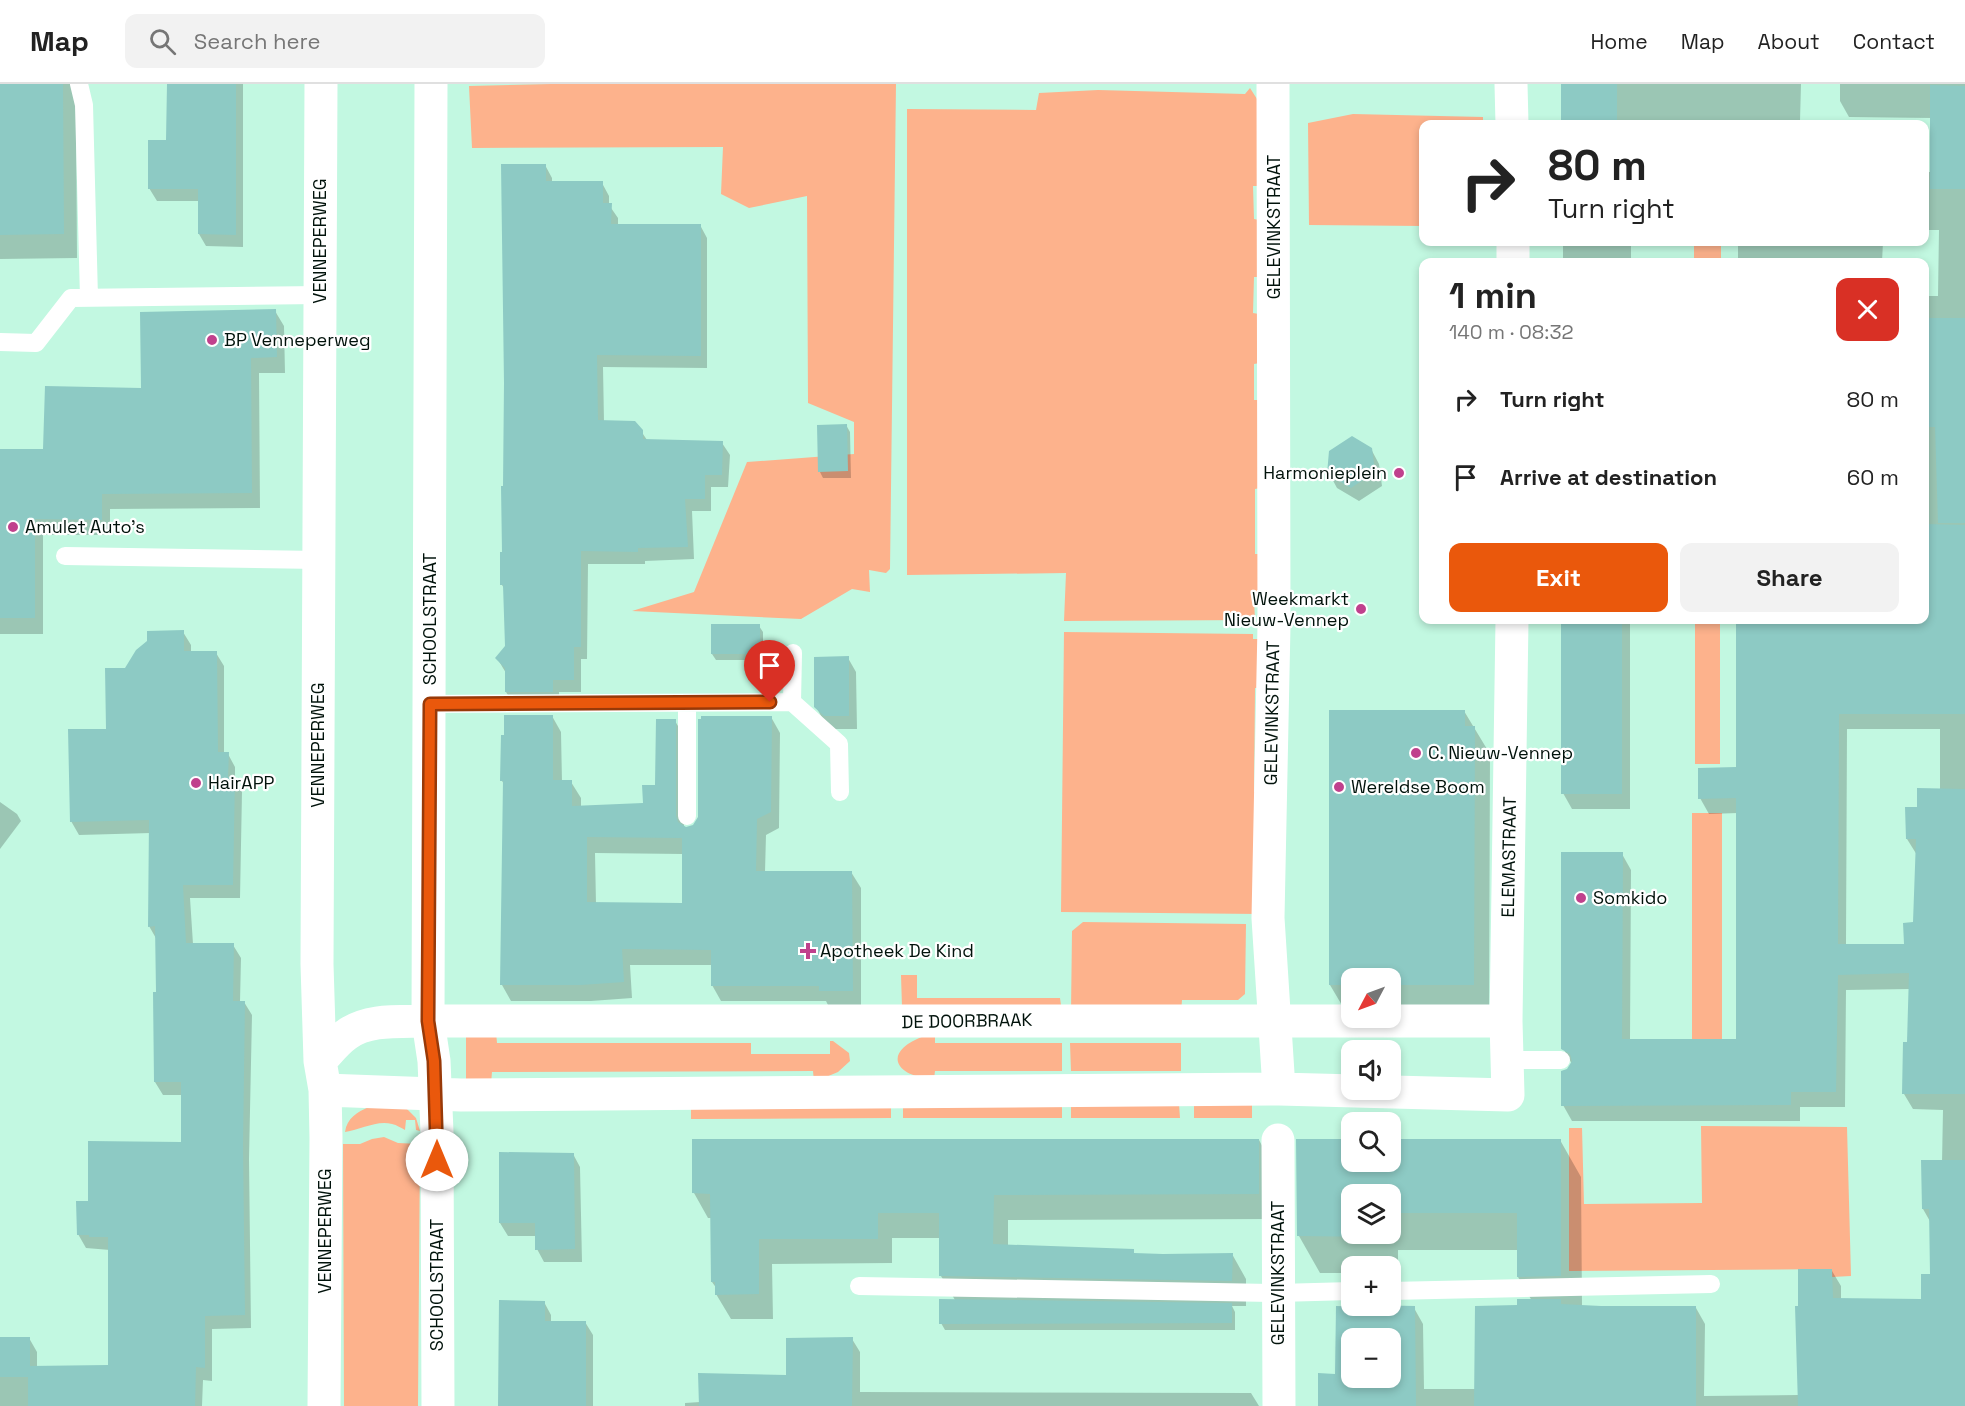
<!DOCTYPE html>
<meta charset="utf-8">
<style>
:root{--surface:#fff;--page:#f2f2f2;--text:#222;--muted:#767676;--line:#e0e0e0;--accent:#ea580c}
body{margin:0;font-family:"Space Grotesk",sans-serif;background:var(--page);color:var(--text);height:100vh;display:flex;flex-direction:column;font-size:22px;white-space:nowrap}
*{box-sizing:border-box;margin:0}
p{font-size:20px;color:var(--muted)}
.icon{flex:none;width:33px;height:33px;fill:none;stroke:currentColor;stroke-width:2;stroke-linecap:round;stroke-linejoin:round}
.map{position:relative;flex:1;overflow:hidden}
.details{position:absolute;left:1419px;top:174px;width:510px;height:366px;display:flex;flex-direction:column;background:var(--surface);border-radius:12px;box-shadow:0 3px 9px #0003}
.details>*{flex:none}
.hud{position:absolute;left:1419px;top:36px;width:510px;height:126px;border-radius:12px;box-shadow:0 3px 9px #0003;background:#fff;color:var(--text);overflow:hidden}
.needle{width:39px;rotate:229deg}
.buttons{position:absolute;left:1341px;top:884px;display:grid;gap:12px}
.buttons a{display:grid;place-items:center;width:60px;height:60px;border-radius:12px;background:var(--surface);box-shadow:0 3px 9px #0003;font-size:30px}
.pin{position:absolute;display:grid;place-items:center;width:51px;height:51px;color:#fff;margin:-62px -26px;border-radius:50% 50% 50% 0;rotate:-45deg;box-shadow:0 0 6px #0007}
.pin .icon{rotate:45deg}
.me{position:absolute;width:66px;margin:-33px;rotate:0deg;stroke-linejoin:round;filter:drop-shadow(0 0 4px #0008)}
.turn{display:flex;align-items:center;gap:21px;height:126px;padding:0 30px;font-size:27px}
.turn .icon{width:78px;height:78px;stroke-width:2.5}
.turn b{display:block;font-size:42px;line-height:51px}
.round{display:grid;place-items:center;flex:none;width:63px;height:63px;border-radius:12px;background:var(--page)}
.head{display:flex;align-items:center;justify-content:space-between;height:102px;padding:0 30px}
h1{font-size:36px;font-weight:600;line-height:45px}
.primary-button{display:flex;gap:12px;margin-top:auto;padding:12px 30px}
.primary-button a{flex:1;height:69px;border-radius:12px;background:var(--accent);color:#fff;font-size:24px;font-weight:600;line-height:69px;text-align:center}
.primary-button a+a{background:var(--page);color:var(--text)}
ul{padding:0;list-style:none}
li{display:flex;align-items:center;gap:18px;height:78px;padding:0 30px}
li div{flex:1}
li b{display:block;font-size:22px}
li em{font-style:normal}
header{display:flex;align-items:center;gap:36px;box-sizing:border-box;height:84px;padding:0 30px;background:var(--surface);border-bottom:2px solid var(--line)}
header strong{font-size:28px}
nav{display:flex;gap:33px;margin-inline-start:auto;font-size:21px}
.search{width:420px;height:54px;background:var(--page);display:flex;align-items:center;gap:15px;box-sizing:border-box;padding:0 21px;border-radius:12px;color:var(--muted);font-size:22px}
.map>svg:first-child{display:block}
.green{fill:#fdb28c}
.shadow{fill:#0003;fill-rule:evenodd}
.building{fill:#8dcac4;fill-rule:evenodd}
.lines{fill:none;stroke-linecap:round;stroke-linejoin:round}
.service{stroke:#fff;stroke-width:18}
.minor{stroke:#fff;stroke-width:33}
.route-casing{stroke:#983908;stroke-width:15}
.route{stroke:#ea580c;stroke-width:10}
.poi-dot{fill:#c0418d;stroke:#fff;stroke-width:2}
.labels{text-anchor:middle;stroke-width:4.5;stroke-linejoin:round;paint-order:stroke}
.street-label{font-size:18px;fill:#01120b;stroke:#fff}
.poi-label{font-size:18px;fill:#01120b;stroke:#fff;text-anchor:start}
</style>
<header>
<strong>Map</strong>
<div class="search"><svg class="icon" aria-label="search" viewBox="0 0 24 24"><circle cx="10" cy="10" r="6"/><path d="M15 15l6 6"/></svg>Search here</div>
<nav><a>Home</a><a>Map</a><a>About</a><a>Contact</a></nav>
</header>
<div class="map">
<svg width="1965" height="1322" viewBox="0 0 1965 1322">
<rect width="100%" height="100%" fill="#c2f8e1"/>
<path class="green" d="M 551,0 L 896,0 L 890,485 L 886,489 L 869,486 L 870,508 L 852,505 L 801,535 L 632,527 L 694,508 L 747,378 L 854,370 L 854,338 L 808,319 L 807,112 L 749,124 L 721,110 L 723,63 L 472,64 L 469,2 Z
M 1250,4 L 1257,15 L 1260,102 L 1253,102 L 1254,135 L 1259,136 L 1258,193 L 1254,193 L 1253,229 L 1259,230 L 1260,279 L 1254,280 L 1254,316 L 1259,316 L 1260,404 L 1255,405 L 1255,470 L 1259,470 L 1261,515 L 1254,516 L 1255,536 L 1064,537 L 1066,489 L 907,491 L 907,25 L 1036,26 L 1039,9 L 1098,6 L 1245,10 Z
M 1353,30 L 1483,33 L 1483,40 L 1424,40 L 1423,142 L 1309,141 L 1308,39 Z
M 1694,158 L 1721,158 L 1721,178 L 1694,178 Z
M 1695,536 L 1720,536 L 1720,680 L 1695,680 Z
M 1064,548 L 1253,550 L 1253,555 L 1261,555 L 1260,604 L 1255,604 L 1254,708 L 1260,708 L 1259,830 L 1061,828 Z
M 1692,729 L 1722,729 L 1722,1008 L 1692,1008 Z
M 1083,838 L 1246,840 L 1245,910 L 1238,916 L 1182,916 L 1181,929 L 1071,927 L 1072,847 Z
M 901,891 L 917,891 L 917,914 L 1060,914 L 1061,921 L 902,923 Z
M 466,948 L 496,948 L 497,959 L 751,959 L 751,970 L 830,970 L 830,957 L 833,957 L 849,969 L 850,977 L 838,988 L 814,998 L 813,987 L 492,988 L 491,1000 L 466,1000 Z
M 924,952 L 935,952 L 935,959 L 1062,959 L 1062,987 L 935,987 L 934,995 C 895,993 881,968 924,952 Z
M 1070,959 L 1181,959 L 1181,987 L 1071,987 Z
M 691,1020 L 891,1020 L 891,1034 L 691,1035 Z
M 1071,1020 L 1179,1020 L 1180,1034 L 1071,1034 Z
M 903,1021 L 1062,1021 L 1062,1034 L 903,1034 Z
M 1194,1021 L 1252,1021 L 1252,1034 L 1194,1034 Z
M 369,1023 L 406,1024 L 416,1034 L 420,1047 L 416,1046 L 415,1036 L 406,1036 L 405,1046 C 401,1044 397,1041 392,1040 C 376,1036 361,1046 345,1048 C 347,1034 357,1028 369,1023 Z
M 1701,1042 L 1847,1043 L 1851,1192 L 1832,1193 L 1832,1185 L 1569,1187 L 1569,1044 L 1582,1044 L 1584,1120 L 1702,1119 Z
M 384,1053 L 398,1059 L 420,1060 L 418,1322 L 344,1322 L 343,1060 L 360,1060 L 372,1055 Z"/>
<path class="shadow" d="M 0,0 L 81,0 L 76,25 L 77,174 L 0,175 Z
M 168,0 L 243,0 L 243,163 L 206,162 L 199,150 L 199,117 L 157,117 L 149,104 L 168,57 Z
M 1563,0 L 1801,0 L 1800,37 L 1842,37 L 1844,40 L 1563,40 Z
M 1840,0 L 1965,0 L 1965,1322 L 1320,1322 L 1337,1291 L 1338,1224 L 1414,1224 L 1423,1240 L 1424,1305 L 1476,1305 L 1518,1222 L 1532,1217 L 1518,1193 L 1518,1166 L 1398,1166 L 1398,1190 L 1390,1190 L 1390,1182 L 1352,1182 L 1352,1189 L 1320,1189 L 1299,1152 L 1352,1077 L 1390,1077 L 1560,1056 L 1581,1093 L 1582,1222 L 1696,1224 L 1705,1240 L 1704,1312 L 1799,1311 L 1800,1223 L 1832,1187 L 1841,1202 L 1841,1216 L 1923,1216 L 1932,1192 L 1931,1139 L 1923,1125 L 1942,1078 L 1943,1026 L 1913,1025 L 1904,1010 L 1909,959 L 1910,905 L 1846,906 L 1845,1023 L 1800,1023 L 1800,1037 L 1572,1037 L 1563,1021 L 1568,987 L 1572,980 L 1563,964 L 1622,770 L 1631,786 L 1630,957 L 1737,956 L 1738,729 L 1709,730 L 1700,714 L 1737,685 L 1738,539 L 1630,539 L 1630,725 L 1572,725 L 1563,709 L 1563,536 L 1924,536 L 1924,212 L 1938,212 L 1939,146 L 1924,146 L 1924,88 L 1932,88 L 1932,34 L 1849,33 L 1840,17 ZM 1847,645 L 1940,645 L 1940,706 L 1918,725 L 1907,755 L 1917,771 L 1915,840 L 1905,861 L 1846,862 ZM 1352,1110 L 1390,1110 L 1390,1149 L 1352,1149 ZM 1352,1254 L 1390,1254 L 1390,1293 L 1352,1293 Z
M 545,81 L 552,94 L 552,99 L 602,99 L 609,112 L 609,121 L 618,134 L 618,142 L 700,141 L 707,154 L 707,284 L 603,283 L 604,338 L 641,347 L 647,356 L 722,359 L 730,371 L 728,403 L 711,403 L 711,427 L 692,427 L 694,475 L 645,477 L 645,480 L 588,480 L 587,575 L 581,575 L 581,608 L 559,608 L 559,620 L 514,621 L 506,608 L 506,589 L 497,574 L 507,562 L 505,506 L 502,501 L 505,403 Z
M 1563,158 L 1628,158 L 1631,162 L 1631,178 L 1563,178 Z
M 1738,158 L 1883,158 L 1882,178 L 1738,178 Z
M 275,227 L 284,242 L 285,289 L 259,289 L 260,424 L 110,425 L 110,451 L 43,451 L 43,550 L 0,550 L 0,366 L 45,366 Z
M 846,341 L 850,348 L 851,394 L 823,394 L 820,388 Z
M 1371,365 L 1379,380 L 1382,402 L 1359,417 L 1337,404 L 1329,389 Z
M 759,542 L 763,548 L 763,576 L 716,576 L 712,570 Z
M 183,548 L 191,561 L 191,569 L 216,569 L 224,582 L 224,670 L 228,670 L 235,683 L 235,697 L 242,708 L 240,814 L 190,814 L 193,860 L 233,861 L 241,874 L 240,918 L 244,918 L 252,931 L 249,1075 L 251,1244 L 212,1245 L 212,1297 L 203,1296 L 202,1322 L 0,1322 L 0,1255 L 29,1254 L 37,1268 L 37,1283 L 109,1283 L 110,1166 L 86,1164 L 78,1150 L 89,1118 L 182,1060 L 182,1011 L 163,1011 L 155,998 L 157,856 L 149,842 L 151,749 L 79,751 L 71,737 L 107,646 L 126,585 Z
M 848,574 L 856,588 L 857,645 L 833,645 L 824,637 L 816,623 Z
M 1464,627 L 1490,670 L 1489,928 L 1390,928 L 1390,894 L 1352,894 L 1352,928 L 1346,928 L 1330,901 Z
M 552,632 L 561,648 L 562,698 L 571,698 L 581,714 L 581,723 L 644,721 L 656,702 L 675,637 L 684,652 L 684,744 L 694,743 L 771,633 L 780,649 L 779,744 L 766,751 L 765,788 L 851,788 L 861,804 L 861,923 L 829,923 L 826,917 L 721,917 L 712,901 L 712,881 L 630,881 L 632,914 L 591,917 L 511,917 L 502,901 L 504,700 L 502,697 ZM 595,769 L 683,770 L 684,820 L 596,820 Z
M 0,718 L 17,730 L 21,737 L 0,765 Z
M 1259,1056 L 1273,1082 L 1273,1135 L 1008,1136 L 1008,1162 L 1133,1167 L 1135,1171 L 1232,1170 L 1246,1195 L 1246,1222 L 1232,1222 L 1235,1228 L 1235,1246 L 945,1246 L 941,1239 L 955,1216 L 941,1192 L 941,1154 L 892,1154 L 892,1179 L 772,1180 L 773,1235 L 731,1235 L 716,1210 L 717,1205 L 712,1198 L 712,1134 L 708,1134 L 694,1109 Z
M 573,1070 L 580,1083 L 582,1178 L 544,1178 L 537,1165 L 537,1152 L 508,1152 L 500,1139 Z
M 544,1218 L 551,1231 L 551,1238 L 585,1238 L 593,1251 L 593,1322 L 500,1322 Z
M 852,1255 L 860,1268 L 860,1308 L 1251,1309 L 1259,1322 L 685,1322 L 685,1319 L 700,1318 L 788,1292 Z"/>
<path class="building" d="M 0,0 L 63,0 L 64,150 L 0,151 Z
M 167,0 L 236,0 L 236,151 L 198,150 L 198,105 L 148,105 L 148,56 L 166,56 Z
M 1561,0 L 1617,0 L 1617,40 L 1561,40 Z
M 1930,1 L 1965,2 L 1965,105 L 1930,105 Z
M 501,80 L 546,80 L 546,97 L 603,97 L 603,119 L 612,119 L 611,140 L 701,140 L 701,272 L 597,271 L 598,336 L 635,337 L 643,346 L 643,355 L 723,357 L 722,391 L 705,391 L 705,415 L 685,415 L 688,463 L 638,464 L 638,468 L 581,467 L 581,563 L 574,563 L 574,596 L 553,596 L 553,608 L 505,608 L 505,584 L 495,574 L 505,562 L 503,501 L 500,501 L 500,468 L 502,468 L 501,402 L 503,402 L 504,299 Z
M 276,225 L 277,273 L 251,274 L 252,409 L 102,410 L 102,436 L 35,435 L 35,534 L 0,534 L 0,365 L 43,365 L 45,302 L 141,304 L 140,228 Z
M 1924,234 L 1965,234 L 1965,439 L 1938,439 L 1935,343 L 1924,343 Z
M 847,340 L 848,387 L 818,388 L 817,341 Z
M 1352,352 L 1372,364 L 1375,388 L 1351,404 L 1327,390 L 1329,367 Z
M 1924,440 L 1965,441 L 1965,630 L 1839,630 L 1838,860 L 1904,860 L 1903,839 L 1913,838 L 1916,755 L 1906,755 L 1905,723 L 1917,723 L 1917,704 L 1965,705 L 1965,1010 L 1902,1010 L 1903,958 L 1907,958 L 1909,889 L 1838,891 L 1836,1008 L 1791,1008 L 1791,1021 L 1561,1022 L 1561,987 L 1567,985 L 1572,977 L 1570,970 L 1561,965 L 1561,768 L 1623,768 L 1622,955 L 1736,955 L 1736,714 L 1698,715 L 1698,684 L 1736,683 L 1736,536 L 1924,536 Z
M 1561,536 L 1622,536 L 1622,710 L 1561,710 Z
M 711,540 L 760,540 L 760,570 L 711,570 Z
M 184,546 L 184,567 L 217,567 L 218,668 L 229,668 L 228,693 L 235,693 L 233,801 L 183,801 L 186,859 L 234,859 L 233,917 L 245,917 L 243,1061 L 245,1231 L 205,1232 L 205,1284 L 196,1283 L 195,1322 L 28,1322 L 28,1293 L 0,1293 L 0,1253 L 30,1253 L 30,1282 L 108,1281 L 108,1153 L 89,1153 L 89,1151 L 77,1151 L 76,1117 L 88,1117 L 88,1057 L 181,1058 L 181,998 L 154,998 L 153,908 L 156,908 L 155,842 L 148,843 L 149,736 L 70,738 L 68,645 L 106,645 L 105,584 L 125,584 L 136,566 L 147,557 L 147,547 Z
M 849,572 L 849,632 L 824,632 L 814,623 L 814,573 Z
M 1329,626 L 1465,626 L 1465,642 L 1475,642 L 1474,901 L 1390,901 L 1390,894 L 1352,894 L 1352,901 L 1329,901 Z
M 504,631 L 553,631 L 553,696 L 572,696 L 572,722 L 643,719 L 642,701 L 655,701 L 656,635 L 676,635 L 676,732 L 678,738 L 686,743 L 693,741 L 698,733 L 698,635 L 701,635 L 701,632 L 772,632 L 771,728 L 757,735 L 756,787 L 852,787 L 853,907 L 819,907 L 819,902 L 711,902 L 711,866 L 622,865 L 624,898 L 581,901 L 500,901 L 503,697 L 500,697 L 501,651 L 504,651 ZM 587,753 L 682,754 L 682,819 L 587,818 Z
M 692,1055 L 1259,1055 L 1259,1110 L 994,1111 L 993,1160 L 1134,1165 L 1134,1169 L 1163,1170 L 1233,1169 L 1232,1197 L 939,1192 L 939,1129 L 878,1129 L 878,1155 L 759,1155 L 759,1210 L 715,1211 L 715,1198 L 711,1198 L 710,1110 L 692,1109 Z
M 1296,1055 L 1352,1055 L 1352,1077 L 1390,1077 L 1390,1055 L 1561,1055 L 1561,1192 L 1517,1193 L 1517,1129 L 1390,1129 L 1390,1110 L 1352,1110 L 1352,1149 L 1378,1149 L 1378,1153 L 1297,1152 Z
M 499,1068 L 574,1069 L 575,1165 L 535,1166 L 535,1139 L 499,1139 Z
M 1921,1076 L 1965,1076 L 1965,1322 L 1798,1322 L 1795,1222 L 1798,1222 L 1798,1185 L 1832,1185 L 1833,1214 L 1921,1215 L 1921,1190 L 1930,1190 L 1929,1125 L 1922,1125 Z
M 939,1215 L 1232,1219 L 1232,1239 L 939,1240 Z
M 1517,1215 L 1561,1215 L 1561,1220 L 1601,1222 L 1696,1222 L 1696,1322 L 1474,1322 L 1475,1222 L 1517,1221 Z
M 499,1216 L 545,1217 L 545,1237 L 586,1237 L 586,1322 L 498,1322 Z
M 1367,1221 L 1415,1222 L 1416,1322 L 1318,1322 L 1318,1289 L 1335,1290 L 1336,1222 L 1367,1223 ZM 1352,1254 L 1390,1254 L 1390,1293 L 1352,1293 Z
M 853,1253 L 852,1322 L 699,1322 L 698,1289 L 786,1291 L 786,1254 Z"/>
<g class="lines">
<path class="service" d="M 79,0 L 84,21 L 89,214
M 0,258 L 36,259 L 71,214 L 320,211
M 65,472 L 319,476
M 792,618 L 793,569
M 687,619 L 687,732
M 430,620 L 792,618 L 839,660 L 840,708
M 1507,976 L 1561,976
M 859,1202 L 1278,1209 L 1352,1207
M 1390,1207 L 1711,1200"/>
<path class="minor" d="M 321,0 L 317,880 L 320,977 L 325,1006 L 326,1054 L 324,1322
M 431,0 L 428,937 L 434,977 L 437,1048 L 438,1322
M 1273,0 L 1274,541 L 1268,834 L 1279,1005
M 1511,0 L 1512,40
M 1513,158 L 1513,178
M 320,977 C 328,969 336,958 346,951 C 368,934 402,938 428,937 L 1506,937
M 325,1006 L 461,1011 L 1279,1005 L 1508,1011 L 1506,937 L 1512,536
M 1278,1056 L 1279,1322"/>
</g>
<g class="lines">
<g class="route-casing">
<path id="route" d="M 437,1076 L 434,977 L 428,937 L 430,620 L 770,618"/>
</g>
<use href="#route" class="route"/>
</g>
<g class="poi-dot">
<circle cx="212" cy="256" r="6"/>
<circle cx="1399" cy="389" r="6"/>
<circle cx="13" cy="443" r="6"/>
<circle cx="1361" cy="525" r="6"/>
<circle cx="1416" cy="669" r="6"/>
<circle cx="196" cy="699" r="6"/>
<circle cx="1339" cy="703" r="6"/>
<circle cx="1581" cy="814" r="6"/>
<path d="M805 858h6v6h6v6h-6v6h-6v-6h-6v-6h6z"/>
</g>
<g class="labels">
<g class="street-label">
<text transform="translate(1274 143) rotate(-90)" y="6">GELEVINKSTRAAT</text>
<text transform="translate(320 157) rotate(-90)" y="6">VENNEPERWEG</text>
<text transform="translate(430 535) rotate(-90)" y="6">SCHOOLSTRAAT</text>
<text transform="translate(1272 629) rotate(-89)" y="6">GELEVINKSTRAAT</text>
<text transform="translate(318 661) rotate(-90)" y="6">VENNEPERWEG</text>
<text transform="translate(1509 773) rotate(-89)" y="6">ELEMASTRAAT</text>
<text transform="translate(967 937) rotate(-1)" y="6">DE DOORBRAAK</text>
<text transform="translate(325 1147) rotate(-90)" y="6">VENNEPERWEG</text>
<text transform="translate(1278 1189) rotate(-90)" y="6">GELEVINKSTRAAT</text>
<text transform="translate(437 1201) rotate(-90)" y="6">SCHOOLSTRAAT</text>
</g>
<g class="poi-label">
<text x="224" y="262">BP Venneperweg</text>
<text x="1387" y="395" text-anchor="end">Harmonieplein</text>
<text x="25" y="449">Amulet Auto's</text>
<text x="1349" y="521" text-anchor="end">Weekmarkt<tspan x="1349" dy="21">Nieuw-Vennep</tspan></text>
<text x="1428" y="675">C. Nieuw-Vennep</text>
<text x="208" y="705">HairAPP</text>
<text x="1351" y="709">Wereldse Boom</text>
<text x="1593" y="820">Somkido</text>
<text x="820" y="873">Apotheek De Kind</text>
</g>
</g>
</svg>
<div class="buttons">
<a><svg class="needle" viewBox="-14 -14 28 28"><path d="M0-13l5 13h-10z" fill="#e53935"/><path d="M0 13l5-13h-10z" fill="#767676"/></svg></a>
<a><svg class="icon" aria-label="sound" viewBox="0 0 24 24"><path d="M4 9h4l5-4v14l-5-4H4zM17 9q2 3 0 6"/></svg></a>
<a><svg class="icon" aria-label="search" viewBox="0 0 24 24"><circle cx="10" cy="10" r="6"/><path d="M15 15l6 6"/></svg></a>
<a><svg class="icon" aria-label="layers" viewBox="0 0 24 24"><path d="M12 4l9 5-9 5-9-5zM3 14l9 5 9-5"/></svg></a>
<a>+</a>
<a>−</a>
</div>
<div class="pin" style="left:770px;top:618px;background:#d93025"><svg class="icon" aria-label="arrive" viewBox="0 0 24 24"><path d="M6 21V4h12l-3 4 3 4H6"/></svg></div>
<svg class="me" style="left:437px;top:1076px" viewBox="-20 -20 40 40"><circle r="19" fill="#fff"/><path d="M0-13L10 11 0 6-10 11z" fill="#ea580c"/></svg>
<div class="hud">
<div class="turn"><svg class="icon" aria-label="right" viewBox="0 0 24 24"><path d="M7 20v-9h11M14 6l5 5-5 5"/></svg><div><b>80 m</b>Turn right</div></div>
</div>
<section class="details">
<div class="head"><div><h1>1 min</h1><p>140 m · 08:32</p></div><a class="round" style="background:#d93025;color:#fff"><svg class="icon" aria-label="close" viewBox="0 0 24 24"><path d="M6 6l12 12M18 6L6 18"/></svg></a></div>
<ul>
<li><svg class="icon" aria-label="right" viewBox="0 0 24 24"><path d="M7 20v-9h11M14 6l5 5-5 5"/></svg><div><b>Turn right</b></div><em>80 m</em></li>
<li><svg class="icon" aria-label="arrive" viewBox="0 0 24 24"><path d="M6 21V4h12l-3 4 3 4H6"/></svg><div><b>Arrive at destination</b></div><em>60 m</em></li>
</ul>
<div class="primary-button"><a>Exit</a><a>Share</a></div>
</section>
</div>
